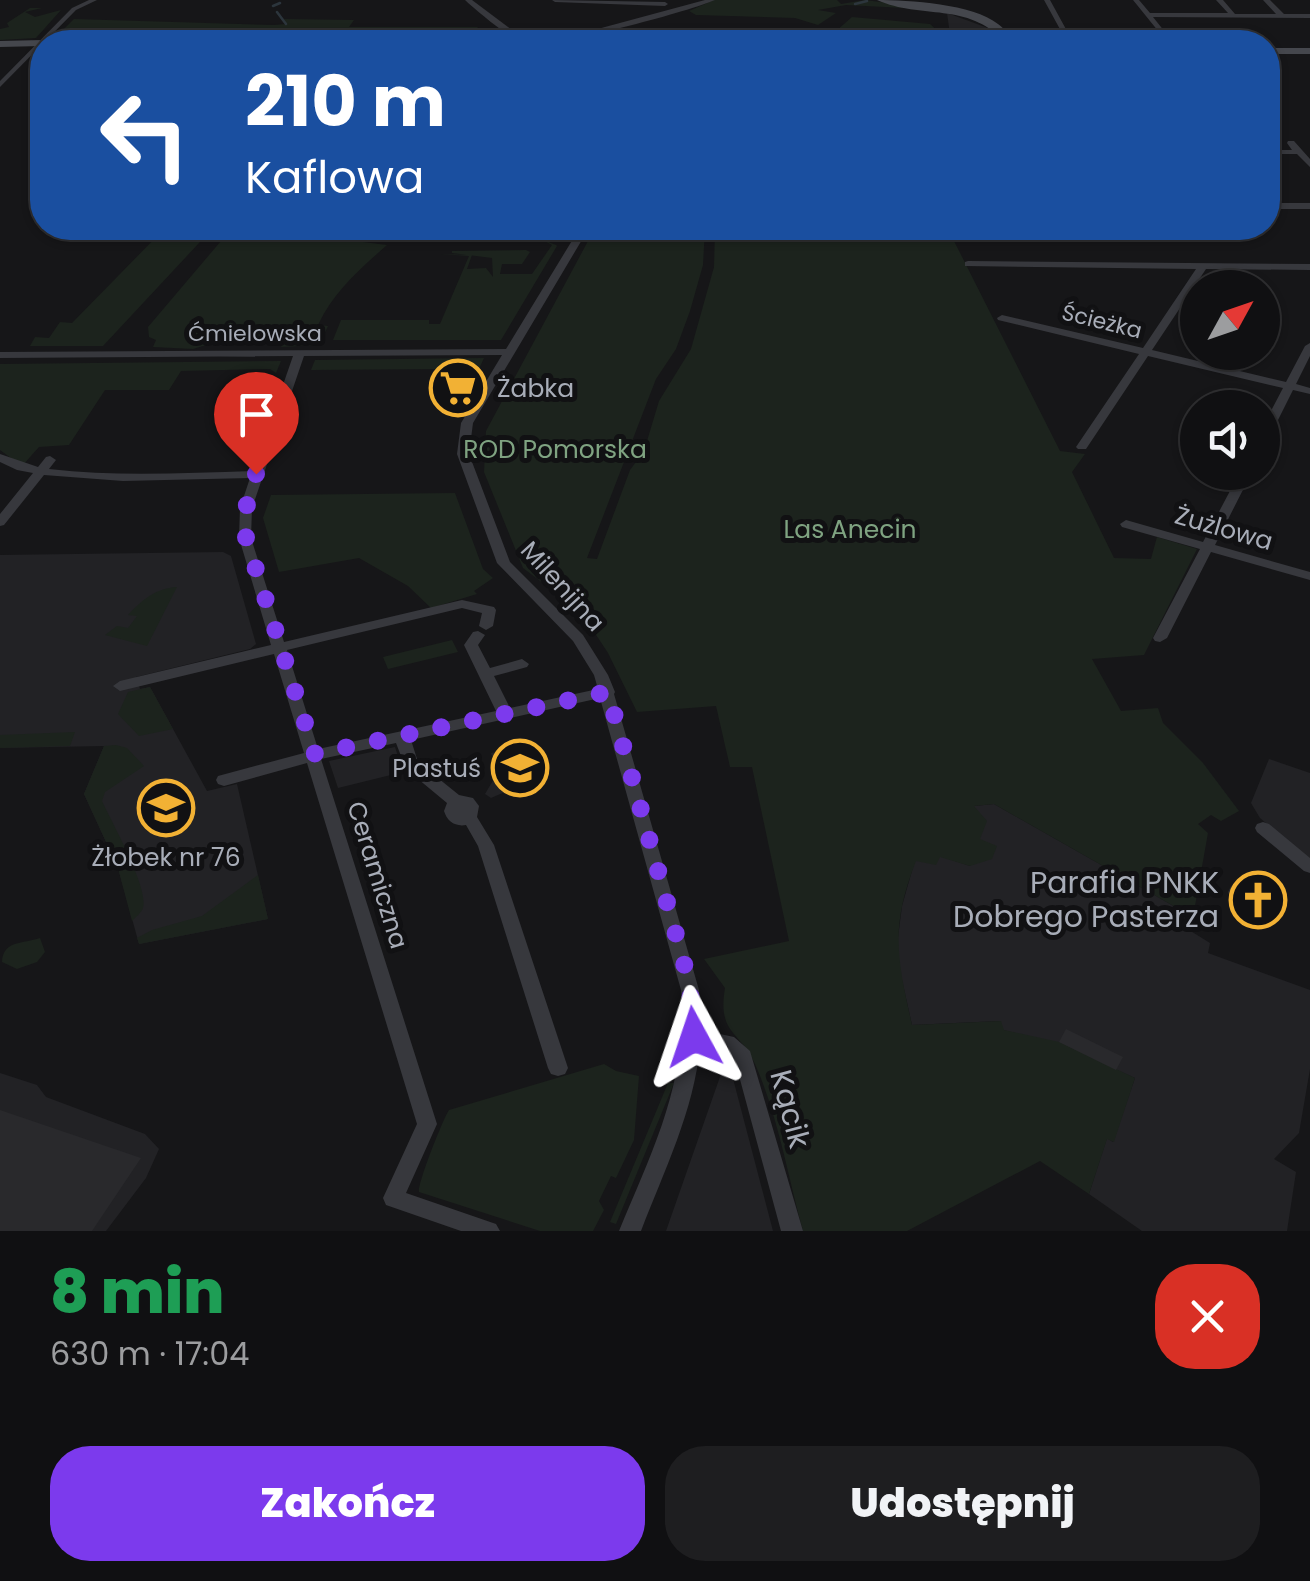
<!DOCTYPE html>
<html lang="pl">
<meta charset="utf-8">
<style>
:root{--surface:#101012;--page:#1e1e20;--text:#f1f3f6;--muted:#9c9d9f;--line:#303032;--accent:#7c3aed}
body{margin:0;font-family:Poppins,sans-serif;background:var(--page);color:var(--text);height:100vh;display:flex;flex-direction:column;font-size:38px;white-space:nowrap}
*{box-sizing:border-box;margin:0}
p{font-size:32px;color:var(--muted)}
.icon{flex:none;width:55px;height:55px;fill:none;stroke:currentColor;stroke-width:2;stroke-linecap:round;stroke-linejoin:round}
.map{position:relative;height:1231px;overflow:hidden}
.panel{display:flex;flex-direction:column;background:var(--surface);flex:1}
.panel>*{flex:none}
.top-card{position:absolute;left:30px;top:30px;width:1250px;height:210px;border-radius:40px;box-shadow:0 2px 8px #0004,0 0 0 2px var(--line);background:#1a4fa0;color:#fff;overflow:hidden}
.needle{width:65px;rotate:50deg}
.fabs{position:absolute;left:1180px;top:270px;display:grid;gap:20px}
.fabs a{display:grid;place-items:center;width:100px;height:100px;border-radius:50%;background:var(--surface);box-shadow:0 2px 8px #0004,0 0 0 2px var(--line);font-size:50px}
.pin{position:absolute;display:grid;place-items:center;width:85px;height:85px;color:#fff;margin:-102px -42px;border-radius:50% 50% 50% 0;rotate:-45deg;box-shadow:0 0 10px #0007}
.pin .icon{rotate:45deg}
.me{position:absolute;width:110px;margin:-55px;rotate:355deg;stroke-linejoin:round;filter:drop-shadow(0 0 8px #0008)}
.turn{display:flex;align-items:center;gap:35px;height:210px;padding:0 50px;font-size:45px}
.turn .icon{width:130px;height:130px;stroke-width:2.5}
.turn b{display:block;font-size:70px;line-height:85px}
.round{display:grid;place-items:center;flex:none;width:105px;height:105px;border-radius:40px;background:var(--page)}
.head{display:flex;align-items:center;justify-content:space-between;height:170px;padding:0 50px}
h1{font-size:60px;font-weight:800;line-height:75px;color:#1e9e55}
.cta{display:flex;gap:20px;margin-top:auto;padding:20px 50px}
.cta a{flex:1;height:115px;border-radius:40px;background:var(--accent);color:#fff;font-size:40px;font-weight:800;line-height:115px;text-align:center}
.cta a+a{background:var(--page);color:var(--text)}
.map>svg:first-child{display:block}
.built{fill:#222225}
.green{fill:#1c231d}
.lines{fill:none;stroke-linecap:round;stroke-linejoin:round}
.stream{stroke:#2c353c;stroke-width:2.5}
.building{fill:#29292c}
.street{fill:#37383d;fill-rule:evenodd}
.secondary{fill:#45474d;fill-rule:evenodd}
.route{stroke:#7c3aed;stroke-width:18;stroke-dasharray:0 32.4}
.labels{text-anchor:middle;stroke-width:10;stroke-linejoin:round;paint-order:stroke}
.far-street-label{font-size:22px;fill:#a8adb8;stroke:#111113}
.poi-label{font-size:25px;fill:#a8adb8;stroke:#111113;text-anchor:start}
.park-label{font-size:25px;fill:#7fa381;stroke:#111113}
.street-label{font-size:25px;fill:#a8adb8;stroke:#111113}
.near-poi-label{font-size:30px;fill:#a8adb8;stroke:#111113;text-anchor:end}
.near-street-label{font-size:30px;fill:#a8adb8;stroke:#111113}
</style>
<div class="map">
<svg width="1310" height="1231" viewBox="0 0 1310 1231">
<rect width="100%" height="100%" fill="#161618"/>
<path class="built" d="M 947,13 L 988,28 L 994,42 L 951,42 Z
M 223,552 L 231,556 L 256,644 L 250,649 L 136,677 L 140,689 L 150,687 L 207,791 L 237,784 L 268,919 L 139,944 L 118,868 L 84,794 L 104,746 L 0,748 L 0,555 Z
M 536,743 L 546,774 L 491,798 L 485,794 L 498,772 L 491,753 Z
M 395,747 L 403,772 L 338,788 L 329,761 Z
M 1269,759 L 1310,773 L 1310,861 L 1260,818 L 1251,803 Z
M 994,804 L 1193,917 L 1189,930 L 1210,943 L 1208,953 L 1310,990 L 1310,1069 L 1299,1133 L 1274,1159 L 1296,1172 L 1287,1231 L 1142,1231 L 1089,1194 L 1107,1138 L 1113,1142 L 1135,1078 L 1055,1043 L 1003,1030 L 1000,1021 L 912,1025 L 896,953 L 902,906 L 915,860 L 940,856 L 970,866 L 980,839 L 974,806 Z
M 722,1071 L 731,1071 L 773,1231 L 666,1231 Z
M 0,1073 L 37,1085 L 46,1097 L 145,1134 L 159,1149 L 146,1178 L 106,1231 L 0,1231 Z"/>
<path class="green" d="M 714,0 L 837,0 L 841,4 L 865,0 L 943,10 L 846,5 L 818,10 L 836,13 L 818,25 L 795,18 L 696,15 L 689,11 Z
M 30,8 L 42,8 L 25,12 L 35,17 L 61,10 L 36,38 L 0,40 L 0,29 L 9,27 L 7,23 Z
M 852,17 L 930,24 L 942,35 L 836,31 Z
M 74,19 L 274,25 L 286,24 L 284,19 L 354,20 L 349,27 L 477,27 L 482,31 L 449,31 C 470,37 502,31 519,42 L 372,42 L 362,31 L 325,31 L 318,42 L 309,42 L 300,31 L 292,31 L 287,38 L 261,38 L 257,42 L 57,42 L 55,38 Z
M 165,228 L 213,228 L 103,346 L 30,346 L 35,337 L 49,338 L 60,322 L 72,323 Z
M 232,228 L 253,228 L 387,245 C 360,269 334,291 318,325 L 328,326 L 319,345 L 281,347 L 287,338 L 226,339 L 193,349 L 153,347 L 156,340 L 149,337 L 148,327 Z
M 316,228 L 537,228 L 546,234 L 426,235 L 395,232 L 390,237 Z
M 595,228 L 705,228 L 703,265 L 690,311 L 676,349 L 656,379 L 587,558 L 597,559 L 630,470 L 644,451 L 659,401 L 691,349 L 714,267 L 715,228 L 932,228 L 952,237 L 1060,451 L 1085,454 L 1072,472 L 1114,558 L 1151,559 L 1157,537 L 1197,549 L 1144,655 L 1092,659 L 1121,711 L 1158,708 L 1163,723 L 1203,763 L 1239,811 L 1221,821 L 1211,815 L 1198,824 L 1208,833 L 1193,917 L 994,804 L 974,806 L 987,821 L 980,839 L 997,846 L 992,859 L 970,866 L 940,857 L 936,865 L 916,861 C 890,927 897,958 912,1025 L 1001,1021 L 1004,1030 L 1059,1042 L 1135,1078 L 1114,1142 L 1107,1139 L 1089,1194 L 1040,1161 L 907,1231 L 803,1231 C 788,1177 778,1116 755,1064 C 741,1031 717,1035 725,988 L 704,959 L 789,941 L 752,767 L 730,767 L 716,706 L 637,712 L 608,653 L 581,612 L 523,568 L 484,472 L 486,431 Z
M 543,240 L 556,245 L 557,246 L 501,340 L 333,340 L 341,320 L 429,320 L 429,324 L 440,324 L 469,256 L 440,254 L 472,255 L 467,269 L 486,268 L 493,277 L 492,258 L 452,253 L 452,251 L 526,250 L 530,252 L 522,264 L 502,264 L 500,274 L 532,274 L 552,245 Z
M 484,358 L 471,386 L 445,369 L 311,370 L 315,360 Z
M 281,361 L 276,373 L 270,369 L 181,371 L 169,390 L 105,390 L 69,445 L 39,447 L 22,466 L 0,450 L 0,364 Z
M 455,493 L 483,569 L 493,578 L 474,591 L 477,594 L 431,608 L 408,586 L 359,558 L 279,572 L 263,518 L 271,495 Z
M 177,587 L 147,646 L 105,635 L 117,626 L 128,628 L 137,616 L 128,615 C 142,600 156,588 177,587 Z
M 452,640 L 458,652 L 388,669 L 383,657 Z
M 150,687 L 173,729 L 139,736 L 118,714 L 128,692 Z
M 75,732 L 70,746 L 0,748 L 0,735 Z
M 116,745 L 127,748 L 144,766 L 105,792 L 102,801 C 111,821 149,888 143,908 C 142,912 135,918 132,921 L 118,868 L 84,794 L 104,746 Z
M 258,875 L 268,919 L 139,944 L 137,938 L 152,930 L 202,916 Z
M 40,938 L 45,952 L 37,962 L 17,969 L 2,962 C 3,940 23,944 40,938 Z
M 604,1064 L 616,1071 L 639,1076 L 634,1140 L 616,1178 L 611,1176 L 599,1201 L 604,1210 L 593,1231 L 540,1231 L 419,1192 C 418,1182 443,1119 449,1110 Z
M 668,1083 L 674,1083 L 616,1224 L 610,1222 Z"/>
<g class="lines">
<path class="stream" d="M 855,4 L 867,1
M 273,6 L 280,3
M 277,12 L 286,24"/>
</g>
<path class="building" d="M 1245,881 L 1284,897 L 1275,919 L 1234,906 L 1228,892 L 1231,886 Z
M 1066,1029 L 1123,1057 L 1116,1070 L 1059,1042 Z
M 0,1110 L 141,1158 L 92,1231 L 0,1231 Z"/>
<g class="lines">
<path class="street" d="M 89,0 L 97,0 L 76,10 L 0,87 L 0,81 L 72,8 Z
M 465,0 L 472,0 L 524,39 L 568,37 L 705,0 L 715,0 C 687,12 545,51 520,42 C 511,39 473,8 465,0 Z
M 552,0 L 665,2 L 668,4 L 665,6 L 555,2 Z
M 1044,0 L 1050,0 L 1073,42 L 1067,42 Z
M 1133,0 L 1139,0 L 1150,13 L 1228,13 L 1216,0 L 1223,0 L 1235,14 L 1276,14 L 1263,0 L 1270,0 L 1284,14 L 1310,14 L 1310,18 L 1153,17 L 1173,42 L 1167,42 Z
M 1288,141 L 1294,141 L 1310,159 L 1310,167 L 1297,154 L 1268,154 L 1268,150 L 1292,150 L 1287,143 Z
M 1268,203 L 1310,203 L 1310,209 L 1268,209 Z
M 580,228 L 589,228 L 473,423 L 469,454 L 510,562 L 583,635 L 608,675 L 615,692 L 614,694 L 699,990 L 701,1030 L 734,1037 L 750,1051 L 803,1231 L 781,1231 L 735,1061 L 722,1050 L 700,1046 C 694,1111 664,1171 641,1231 L 619,1231 C 653,1149 688,1082 681,990 L 600,698 L 411,740 L 418,762 L 459,795 L 473,798 L 479,806 L 477,817 L 494,845 L 568,1068 L 565,1074 L 558,1076 L 551,1074 L 548,1068 L 478,846 L 466,825 C 455,827 447,821 444,811 L 447,803 L 406,769 L 396,743 L 321,759 L 437,1124 L 406,1193 L 496,1224 L 500,1231 L 461,1231 L 386,1205 L 383,1198 L 417,1124 L 307,763 L 224,786 L 218,784 L 216,780 L 218,776 L 304,753 L 274,654 L 120,691 L 113,686 L 120,681 L 271,645 L 239,538 L 240,508 L 250,478 L 123,481 L 44,475 L 4,525 L 0,526 L 0,514 L 33,473 L 17,470 L 0,462 L 0,454 L 38,467 L 46,457 L 50,456 L 56,460 L 49,469 C 117,477 185,473 253,471 L 293,356 L 0,358 L 0,352 L 506,349 L 573,239 L 442,240 L 393,237 L 388,234 L 393,231 L 442,234 L 576,233 ZM 502,355 L 461,423 L 457,454 L 497,563 L 573,641 L 594,675 L 598,689 L 510,708 L 494,676 L 527,667 L 529,664 L 522,659 L 490,668 L 478,645 L 485,635 L 478,631 L 473,632 L 464,645 L 496,711 L 318,749 L 287,650 L 462,608 L 482,613 L 479,626 L 486,630 L 493,626 L 496,610 L 494,607 L 462,600 L 284,642 L 251,538 L 252,508 L 304,356 Z
M 968,261 L 1310,264 L 1310,270 L 1206,269 L 1152,350 L 1286,382 L 1305,346 L 1310,343 L 1310,356 L 1296,384 L 1310,388 L 1310,394 L 1293,390 L 1268,440 L 1262,443 L 1262,428 L 1283,388 L 1148,356 L 1086,449 L 1078,449 L 1076,447 L 1139,354 L 998,320 L 997,318 L 1002,315 L 1143,348 L 1196,269 L 965,266 L 965,262 Z
M 1240,472 L 1252,472 L 1215,545 L 1310,572 L 1310,580 L 1211,552 L 1167,638 L 1160,642 L 1155,641 L 1153,638 L 1200,549 L 1122,527 L 1120,524 L 1126,520 L 1203,542 Z
M 1263,822 L 1269,824 L 1310,858 L 1310,873 L 1304,871 L 1257,832 L 1255,828 L 1257,824 Z"/>
<path class="secondary" d="M 877,0 C 909,0 973,4 998,24 C 1004,28 1010,36 1015,42 L 1005,42 C 967,1 922,20 877,0 Z
M 0,41 L 42,40 L 47,42 L 42,42 L 42,46 L 0,47 Z
M 1268,48 L 1310,48 L 1310,54 L 1268,54 Z"/>
</g>
<g class="lines">
<path class="route" d="M 256,474 L 246,508 L 246,538 L 315,754 L 608,692 L 684,963 L 694,1014 L 694,1037"/>
</g>
<defs>
<g id="supermarket-ring" transform="scale(2.875)"><circle r="9.5" fill="#111113" stroke="#f2b134" stroke-width="1.5"/><path d="M-6-5.5h2.5l.6 2H6L4.5 2H-2.5L-4.4-4H-6ZM-1.5 3.2a1.3 1.3 0 1 0 .1 0ZM3 3.2a1.3 1.3 0 1 0 .1 0Z" fill="#f2b134"/></g>
<g id="school-ring" transform="scale(2.875)"><circle r="9.5" fill="#111113" stroke="#f2b134" stroke-width="1.5"/><path d="M0-5L7-2L0 1L-7-2ZM-4 1L0 2.5L4 1V4Q0 6-4 4Z" fill="#f2b134"/></g>
<g id="church-ring" transform="scale(2.875)"><circle r="9.5" fill="#111113" stroke="#f2b134" stroke-width="1.5"/><path d="M-1.2-6h2.4v3.5h3.3v2.4h-3.3V6h-2.4V-.1h-3.3v-2.4h3.3Z" fill="#f2b134"/></g>
</defs>
<g fill-rule="evenodd">
<use href="#supermarket-ring" x="458" y="388"/>
<use href="#school-ring" x="520" y="768"/>
<use href="#school-ring" x="166" y="808"/>
<use href="#church-ring" x="1258" y="900"/>
</g>
<g class="labels">
<g class="far-street-label">
<text transform="translate(1102 321) rotate(14)" y="8">Ścieżka</text>
<text x="255" y="341">Ćmielowska</text>
</g>
<g class="poi-label">
<text x="497" y="397">Żabka</text>
<text x="481" y="777" text-anchor="end">Plastuś</text>
<text x="166" y="866" text-anchor="middle">Żłobek nr 76</text>
</g>
<g class="park-label">
<text x="555" y="458">ROD Pomorska</text>
<text x="850" y="538">Las Anecin</text>
</g>
<g class="street-label">
<text transform="translate(1224 528) rotate(16)" y="9">Żużlowa</text>
<text transform="translate(563 586) rotate(48)" y="9">Milenijna</text>
<text transform="translate(378 875) rotate(73)" y="9">Ceramiczna</text>
</g>
<g class="near-poi-label">
<text x="1219" y="893">Parafia PNKK<tspan x="1219" dy="34">Dobrego Pasterza</tspan></text>
</g>
<g class="near-street-label">
<text transform="translate(790 1109) rotate(75)" y="10">Kącik</text>
</g>
</g>
</svg>
<div class="fabs">
<a><svg class="needle" viewBox="-14 -14 28 28"><path d="M0-13l5 13h-10z" fill="#e53935"/><path d="M0 13l5-13h-10z" fill="#9c9d9f"/></svg></a>
<a><svg class="icon" aria-label="sound" viewBox="0 0 24 24"><path d="M4 9h4l5-4v14l-5-4H4zM17 9q2 3 0 6"/></svg></a>
</div>
<div class="pin" style="left:256px;top:474px;background:#d93025"><svg class="icon" aria-label="arrive" viewBox="0 0 24 24"><path d="M6 21V4h12l-3 4 3 4H6"/></svg></div>
<svg class="me" style="left:694px;top:1037px" viewBox="-20 -20 40 40"><path d="M0-17L14 15 0 8-14 15z" fill="#7c3aed" stroke="#fff" stroke-width="4"/></svg>
<div class="top-card">
<div class="turn"><svg class="icon" aria-label="left" viewBox="0 0 24 24"><path d="M17 20v-9H6M10 6l-5 5 5 5"/></svg><div><b>210 m</b>Kaflowa</div></div>
</div>
</div>
<section class="panel">
<div class="head"><div><h1>8 min</h1><p>630 m · 17:04</p></div><a class="round" style="background:#d93025;color:#fff"><svg class="icon" aria-label="close" viewBox="0 0 24 24"><path d="M6 6l12 12M18 6L6 18"/></svg></a></div>
<div class="cta"><a>Zakończ</a><a>Udostępnij</a></div>
</section>
